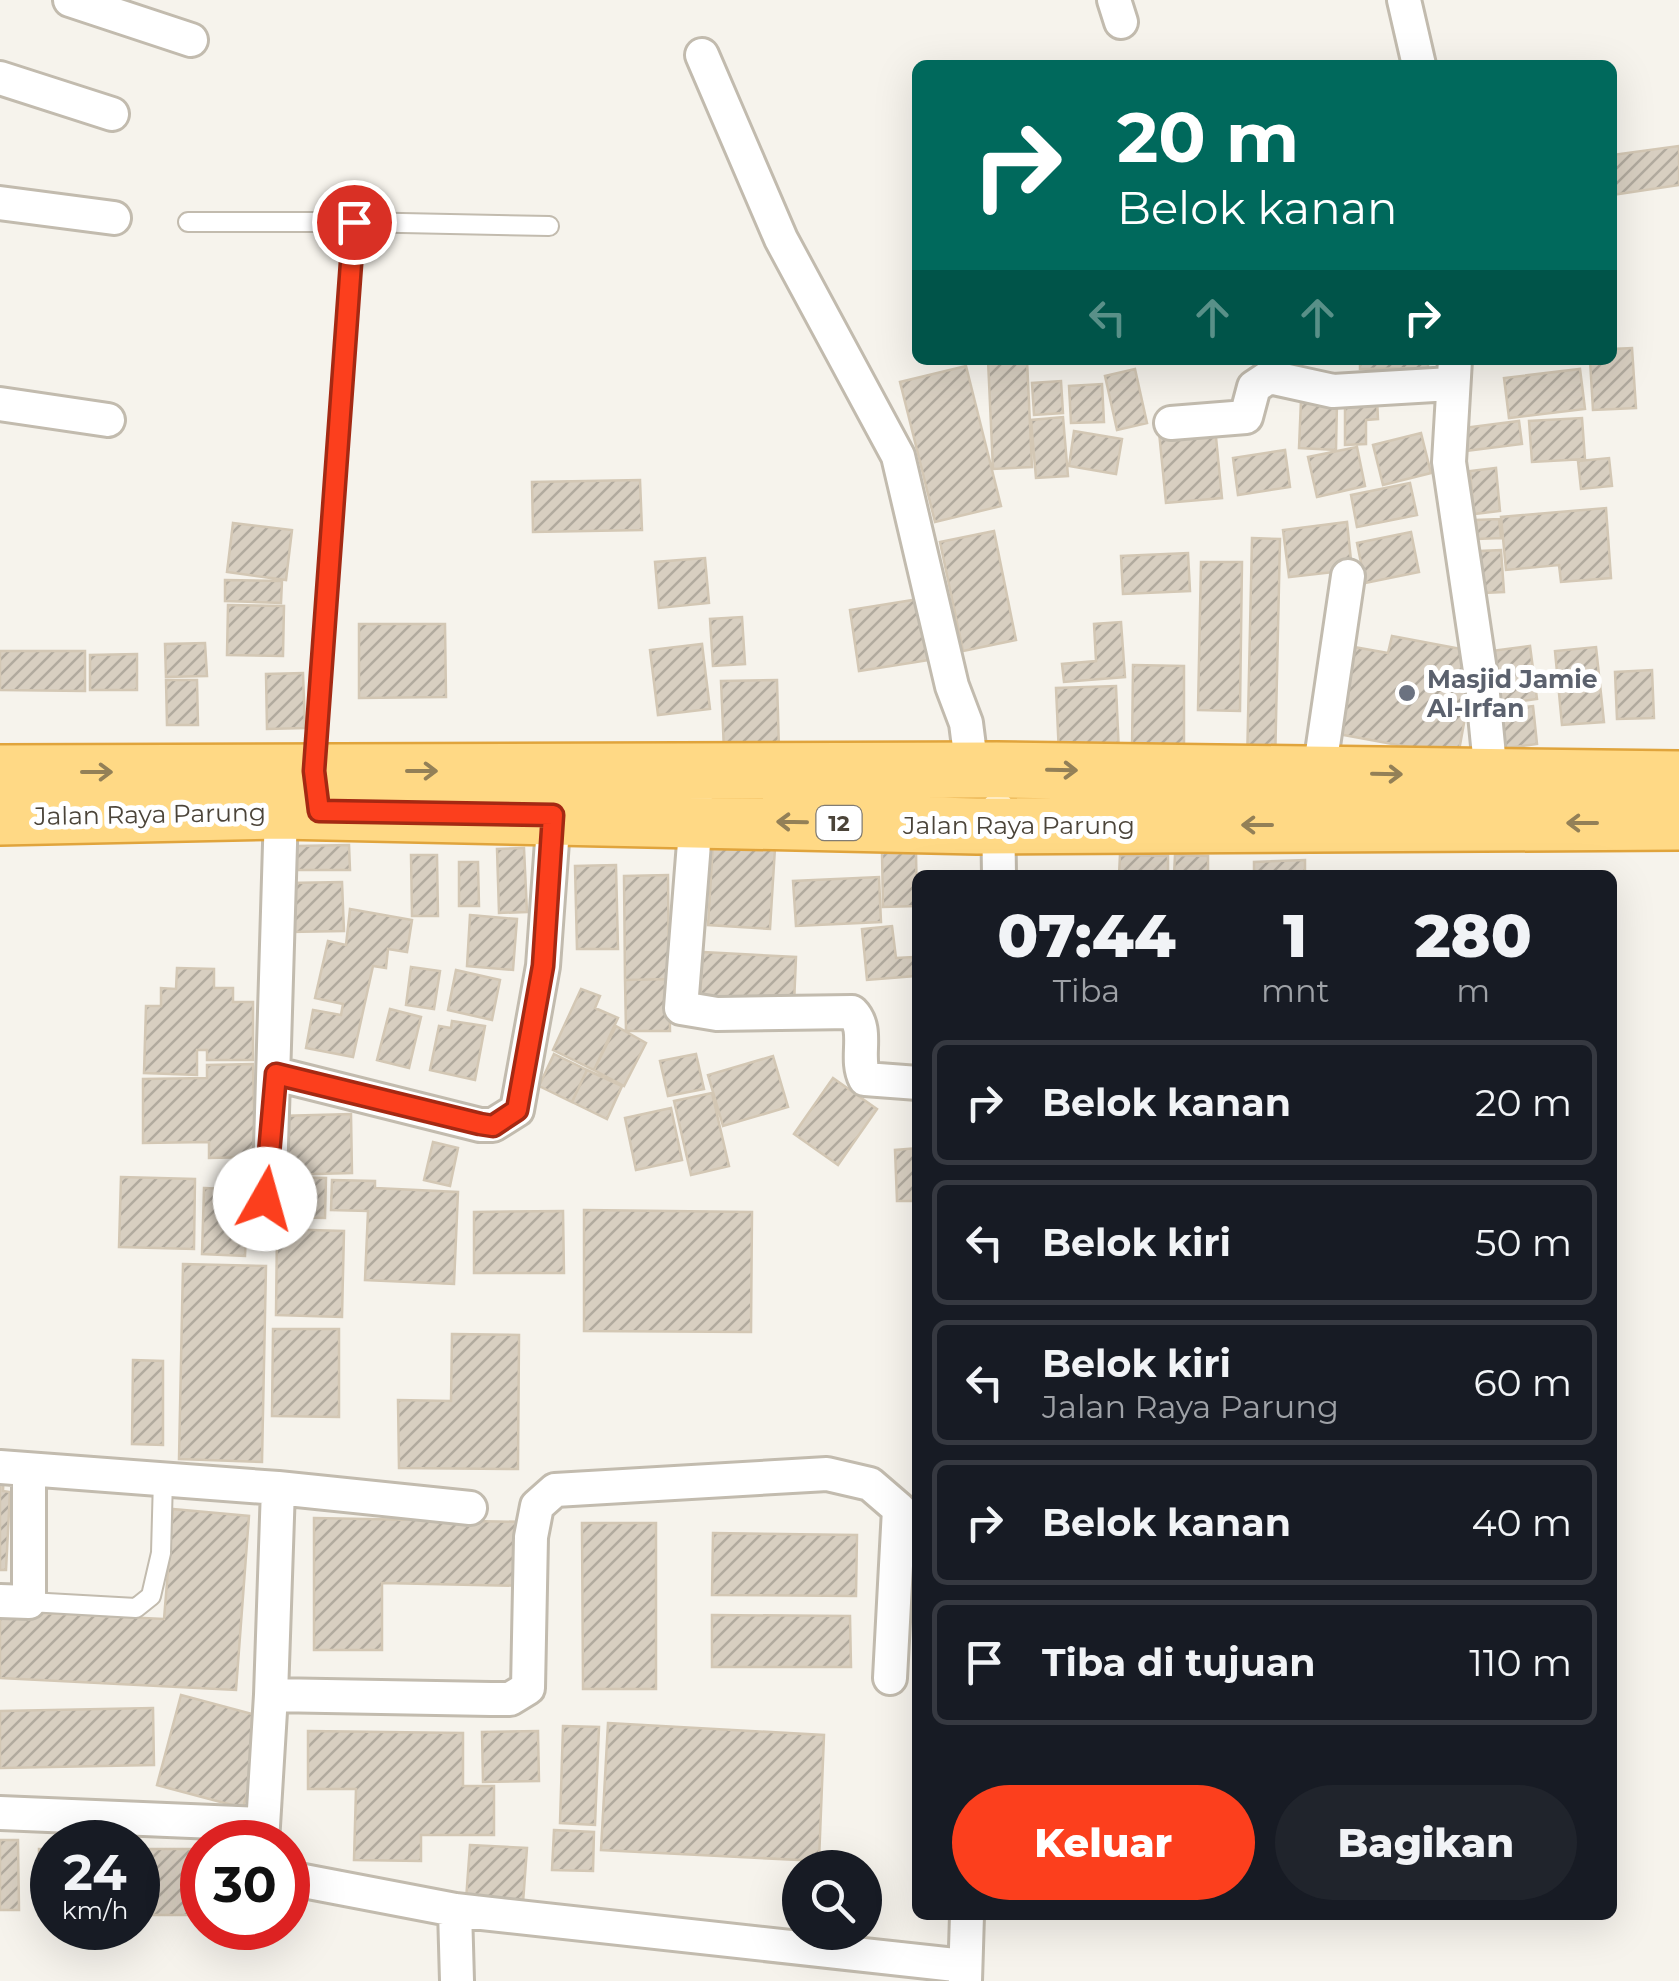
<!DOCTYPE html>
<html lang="id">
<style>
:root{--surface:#171b24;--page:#20242c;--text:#f1f3f6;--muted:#9ea1a6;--line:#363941;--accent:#fc3f1d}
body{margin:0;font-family:Montserrat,sans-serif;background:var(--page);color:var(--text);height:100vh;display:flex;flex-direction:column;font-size:38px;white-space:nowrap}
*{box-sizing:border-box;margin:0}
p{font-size:32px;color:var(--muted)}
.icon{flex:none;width:55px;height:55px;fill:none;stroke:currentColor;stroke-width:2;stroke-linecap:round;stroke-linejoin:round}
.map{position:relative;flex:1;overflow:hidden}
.side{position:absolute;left:912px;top:870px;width:705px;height:1050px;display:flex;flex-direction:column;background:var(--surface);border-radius:15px;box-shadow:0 10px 40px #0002}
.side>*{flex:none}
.guide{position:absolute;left:912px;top:60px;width:705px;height:305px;border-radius:15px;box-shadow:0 10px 40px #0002;background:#00695c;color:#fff;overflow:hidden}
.fabs{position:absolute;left:782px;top:1850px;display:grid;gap:20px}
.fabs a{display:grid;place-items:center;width:100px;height:100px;border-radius:50%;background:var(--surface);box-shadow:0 10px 40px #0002;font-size:50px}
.speed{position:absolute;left:30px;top:1820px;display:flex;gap:20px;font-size:50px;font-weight:700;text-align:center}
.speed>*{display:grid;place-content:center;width:130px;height:130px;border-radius:50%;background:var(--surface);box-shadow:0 10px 40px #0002;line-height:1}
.speed small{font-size:25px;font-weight:400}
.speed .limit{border:15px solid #d22;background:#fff;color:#111}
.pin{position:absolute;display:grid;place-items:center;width:85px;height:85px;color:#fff;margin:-42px;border:5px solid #fff;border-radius:50%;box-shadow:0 2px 10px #0007}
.me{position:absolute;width:110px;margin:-55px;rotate:7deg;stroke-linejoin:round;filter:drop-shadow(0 0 8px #0008)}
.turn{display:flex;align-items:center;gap:35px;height:210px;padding:0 40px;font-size:45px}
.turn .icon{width:130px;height:130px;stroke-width:2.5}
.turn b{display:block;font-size:70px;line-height:85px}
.lanes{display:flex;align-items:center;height:95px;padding:0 40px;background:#0003;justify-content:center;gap:50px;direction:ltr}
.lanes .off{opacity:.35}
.eta{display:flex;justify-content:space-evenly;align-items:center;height:170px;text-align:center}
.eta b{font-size:60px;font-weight:800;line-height:70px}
.cta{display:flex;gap:20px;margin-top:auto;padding:20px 40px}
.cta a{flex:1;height:115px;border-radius:60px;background:var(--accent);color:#fff;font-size:40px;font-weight:800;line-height:115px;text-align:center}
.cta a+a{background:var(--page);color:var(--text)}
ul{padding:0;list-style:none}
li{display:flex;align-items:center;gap:30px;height:125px;margin:0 20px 15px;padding:0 20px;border:5px solid var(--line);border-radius:15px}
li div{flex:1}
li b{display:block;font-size:38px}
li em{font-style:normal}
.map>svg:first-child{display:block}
.building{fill:url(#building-hatch);stroke:#d3c7b4;stroke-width:2.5}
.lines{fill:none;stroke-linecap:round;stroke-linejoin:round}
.service-casing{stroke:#c2bbae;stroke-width:22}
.minor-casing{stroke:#c2bbae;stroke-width:38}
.trunk-casing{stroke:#e0a43c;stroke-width:60}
.service{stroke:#fff;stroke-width:18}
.minor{stroke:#fff;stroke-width:32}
.trunk{stroke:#ffd985;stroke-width:55}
.oneway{stroke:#938057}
.route-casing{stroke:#a42913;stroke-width:25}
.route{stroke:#fc3f1d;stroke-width:18}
.worship-dot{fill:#6b7280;stroke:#fff;stroke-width:4}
.labels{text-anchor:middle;stroke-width:10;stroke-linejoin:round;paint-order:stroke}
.shield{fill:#fff;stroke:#817c74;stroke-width:2.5}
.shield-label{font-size:22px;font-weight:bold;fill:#4b4439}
.worship-label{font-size:25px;font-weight:bold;fill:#5b616d;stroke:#fff;text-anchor:start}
.street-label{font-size:25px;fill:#4b4439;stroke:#fff}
</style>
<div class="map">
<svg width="1679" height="1981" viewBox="0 0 1679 1981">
<defs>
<pattern id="building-hatch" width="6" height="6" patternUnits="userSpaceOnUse" patternTransform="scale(2.5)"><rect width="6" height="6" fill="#d8cfc1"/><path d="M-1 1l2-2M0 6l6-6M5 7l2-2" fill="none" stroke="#b1aa9e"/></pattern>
</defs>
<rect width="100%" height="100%" fill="#f6f3ec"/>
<path class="building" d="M 1679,146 L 1679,185 L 1612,195 L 1612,155 Z
M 1632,348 L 1636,408 L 1593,410 L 1590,360 L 1612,360 L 1612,349 Z
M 988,360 L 1027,360 L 1032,467 L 993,469 Z
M 1360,360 L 1428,360 L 1428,368 L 1360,369 Z
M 966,366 L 1001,506 L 935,522 L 900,382 Z
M 1135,369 L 1147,423 L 1117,430 L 1105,376 Z
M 1580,369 L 1585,409 L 1509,418 L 1504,378 Z
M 1061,381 L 1063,413 L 1034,415 L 1032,383 Z
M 1102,384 L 1104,422 L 1071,423 L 1069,386 Z
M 1377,399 L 1378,419 L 1366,420 L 1366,444 L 1345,445 L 1345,401 Z
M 1301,400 L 1337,402 L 1336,450 L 1299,448 Z
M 1063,417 L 1068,476 L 1036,478 L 1031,420 Z
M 1582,418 L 1585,459 L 1532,462 L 1529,421 Z
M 1519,421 L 1522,444 L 1465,451 L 1463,428 Z
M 1215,427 L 1222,498 L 1166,503 L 1159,432 Z
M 1074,431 L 1122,439 L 1116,474 L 1069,466 Z
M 1421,433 L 1431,473 L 1383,485 L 1373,445 Z
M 1357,447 L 1365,486 L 1317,497 L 1308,457 Z
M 1285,450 L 1290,487 L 1238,495 L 1233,458 Z
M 1609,458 L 1612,486 L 1581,489 L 1578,461 Z
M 1496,468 L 1500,511 L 1474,514 L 1470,471 Z
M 640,480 L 642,530 L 533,532 L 532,482 Z
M 1410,483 L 1417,515 L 1357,527 L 1351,495 Z
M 1606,508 L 1611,578 L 1561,582 L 1559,565 L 1506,570 L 1501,517 Z
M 1499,519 L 1501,538 L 1477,539 L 1476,520 Z
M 1347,522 L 1352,570 L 1289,577 L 1283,530 Z
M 233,523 L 292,530 L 286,580 L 227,572 Z
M 994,531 L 1016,640 L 963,651 L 940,542 Z
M 1411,532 L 1419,572 L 1365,583 L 1357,543 Z
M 1252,538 L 1280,539 L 1275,766 L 1247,765 Z
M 1501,550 L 1504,592 L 1483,593 L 1480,551 Z
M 1188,553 L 1190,591 L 1123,594 L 1121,556 Z
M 705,558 L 709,603 L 659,608 L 655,562 Z
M 1201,562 L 1242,562 L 1240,711 L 1198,710 Z
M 225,580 L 282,581 L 281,603 L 225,601 Z
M 919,599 L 929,660 L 859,671 L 850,610 Z
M 228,605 L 284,606 L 283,656 L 227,655 Z
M 742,617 L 745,664 L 713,666 L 710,619 Z
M 1121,622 L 1125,677 L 1064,682 L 1062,664 L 1096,661 L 1094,624 Z
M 359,624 L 445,624 L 446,697 L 359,698 Z
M 1392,636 L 1477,652 L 1458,756 L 1338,734 L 1354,647 L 1388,653 Z
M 205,643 L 207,676 L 166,677 L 165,644 Z
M 702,644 L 710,709 L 658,715 L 650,650 Z
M 1530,646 L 1537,699 L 1498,704 L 1491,651 Z
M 1596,647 L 1604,722 L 1562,725 L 1555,651 Z
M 0,651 L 85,651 L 85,691 L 0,690 Z
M 137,654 L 137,690 L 90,690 L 90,655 Z
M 1133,665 L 1184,666 L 1184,751 L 1132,751 Z
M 1652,670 L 1654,718 L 1617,719 L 1615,672 Z
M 303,673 L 305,728 L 267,729 L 266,674 Z
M 166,680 L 197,680 L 198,725 L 167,725 Z
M 777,680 L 779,750 L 724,751 L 721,681 Z
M 1116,686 L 1119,754 L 1059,755 L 1056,688 Z
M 1533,706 L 1537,744 L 1498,749 L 1494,710 Z
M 713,844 L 775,848 L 770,929 L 708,925 Z
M 349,845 L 350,870 L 297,870 L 297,846 Z
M 524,848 L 527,912 L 499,913 L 497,849 Z
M 882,853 L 916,853 L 917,906 L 883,907 Z
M 411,855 L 437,855 L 438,916 L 412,916 Z
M 1120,855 L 1168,856 L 1168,875 L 1119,875 Z
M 1175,855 L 1208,856 L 1208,875 L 1174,875 Z
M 1305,860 L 1305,875 L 1254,875 L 1254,862 Z
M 459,862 L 478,862 L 479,906 L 459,906 Z
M 616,865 L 618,949 L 577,949 L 575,866 Z
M 668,875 L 669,979 L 625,980 L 624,876 Z
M 879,877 L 881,922 L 796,926 L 793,881 Z
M 342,882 L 344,931 L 289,932 L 288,883 Z
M 350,909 L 412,920 L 407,952 L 388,949 L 386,968 L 373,966 L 353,1057 L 306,1048 L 313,1010 L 341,1015 L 343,1004 L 315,998 L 328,941 L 346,945 Z
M 470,915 L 517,919 L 513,970 L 467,966 Z
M 892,926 L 896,958 L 913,957 L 915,976 L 867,980 L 862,929 Z
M 703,952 L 796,957 L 794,1004 L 700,999 Z
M 411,967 L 440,971 L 434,1009 L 406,1005 Z
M 177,968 L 214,969 L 214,988 L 233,988 L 233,1002 L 253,1002 L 253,1060 L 207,1060 L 207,1050 L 197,1050 L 197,1075 L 144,1073 L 146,1006 L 161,1006 L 161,988 L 176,989 Z
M 456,970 L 500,980 L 492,1020 L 448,1010 Z
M 669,979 L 670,1031 L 626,1031 L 625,980 Z
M 581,989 L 600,996 L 595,1008 L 618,1018 L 594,1070 L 553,1050 Z
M 390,1009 L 421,1017 L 409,1068 L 377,1060 Z
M 452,1021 L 485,1026 L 475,1080 L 430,1070 L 439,1026 L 451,1028 Z
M 616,1026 L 646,1043 L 624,1086 L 594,1070 Z
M 554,1054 L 587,1070 L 572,1102 L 539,1086 Z
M 696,1054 L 704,1089 L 668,1096 L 660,1061 Z
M 773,1056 L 788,1107 L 723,1126 L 708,1075 Z
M 253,1064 L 255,1157 L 209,1158 L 209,1142 L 143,1143 L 143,1079 L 207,1078 L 207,1065 Z
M 587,1070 L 622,1086 L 607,1119 L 572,1102 Z
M 833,1078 L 877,1109 L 838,1165 L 794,1134 Z
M 712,1093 L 729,1166 L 691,1175 L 674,1101 Z
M 671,1108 L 682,1160 L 636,1170 L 625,1118 Z
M 351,1114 L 352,1173 L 279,1175 L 278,1116 Z
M 433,1142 L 458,1148 L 450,1186 L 424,1180 Z
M 918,1148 L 918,1201 L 897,1201 L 895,1150 Z
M 121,1177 L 195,1179 L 194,1249 L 119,1247 Z
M 284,1177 L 326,1178 L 325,1218 L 283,1217 Z
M 332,1180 L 375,1181 L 375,1188 L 458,1192 L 454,1284 L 365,1280 L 368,1211 L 331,1210 Z
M 204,1188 L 248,1190 L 245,1256 L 202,1254 Z
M 584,1210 L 752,1212 L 751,1332 L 584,1331 Z
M 563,1211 L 564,1273 L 474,1273 L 474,1212 Z
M 277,1229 L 344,1231 L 342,1317 L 276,1315 Z
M 183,1264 L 266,1266 L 262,1462 L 179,1459 Z
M 273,1329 L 339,1329 L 339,1417 L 272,1416 Z
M 452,1334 L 519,1335 L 518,1469 L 399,1468 L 398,1400 L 451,1401 Z
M 133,1360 L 163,1361 L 163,1445 L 132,1444 Z
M 0,1469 L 4,1469 L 3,1491 L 10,1492 L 6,1570 L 0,1570 Z
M 173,1509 L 249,1516 L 236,1690 L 0,1678 L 0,1611 L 164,1619 Z
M 314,1518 L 529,1522 L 528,1586 L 382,1583 L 382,1650 L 314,1650 Z
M 582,1523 L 656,1523 L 656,1689 L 583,1689 Z
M 713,1533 L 857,1535 L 856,1596 L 712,1595 Z
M 712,1615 L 850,1616 L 851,1667 L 712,1667 Z
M 181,1695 L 267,1718 L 243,1808 L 157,1785 Z
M 153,1708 L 154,1765 L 0,1768 L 0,1711 Z
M 608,1723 L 824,1735 L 819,1861 L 601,1850 Z
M 563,1726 L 599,1727 L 595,1825 L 560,1823 Z
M 308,1731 L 463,1733 L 463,1786 L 494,1786 L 494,1835 L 421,1835 L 421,1861 L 354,1860 L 356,1789 L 308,1789 Z
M 538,1731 L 539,1781 L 483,1782 L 482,1732 Z
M 554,1830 L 594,1832 L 593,1871 L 552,1870 Z
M 0,1840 L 18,1840 L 19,1910 L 0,1910 Z
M 470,1845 L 527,1848 L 523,1903 L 466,1900 Z
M 39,1849 L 52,1849 L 52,1915 L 39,1915 Z
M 138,1849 L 202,1849 L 202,1915 L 138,1915 Z"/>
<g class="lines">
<g class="service-casing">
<path id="service" d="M 188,222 L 354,222 L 315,764
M 354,222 L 549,226
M 29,1602 L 136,1608 L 151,1596 L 161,1553 L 163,1479"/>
</g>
<g class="minor-casing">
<path id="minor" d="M 70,0 L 191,40
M 1114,0 L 1121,22
M 1404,0 L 1419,65
M 702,55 L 781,239 L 898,456 L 952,686 L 966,723 L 972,770
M 0,78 L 112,114
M 0,203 L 114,218
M 1455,360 L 1449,462 L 1482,684 L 1491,776
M 0,404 L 108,420
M 1171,423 L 1246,417 L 1254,387 L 1269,377 L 1333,391 L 1451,384
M 1319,773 L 1348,576
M 697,805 L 681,1008 L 717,1014 L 852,1012 C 870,1030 854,1058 865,1079 L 918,1083
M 998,809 L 999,875
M 276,1074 L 480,1125 L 493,1125 L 517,1110 L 543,966 L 555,800
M 252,1223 L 270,1179 L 281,811
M 0,1467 L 278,1488 L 271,1695 L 491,1699 L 510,1699 L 528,1688 L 531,1537 L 537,1506 L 555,1490 L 827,1474 L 870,1484 L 899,1509 L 890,1678
M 278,1488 L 470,1508
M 0,1601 L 29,1602 L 29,1470
M 0,1813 L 261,1824
M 262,1842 L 271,1695
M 288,1878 L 455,1910 L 964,1966
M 455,1910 L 457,1981
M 965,1981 L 967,1915"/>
</g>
<g class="trunk-casing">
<path id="trunk" d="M 0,773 L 997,770 L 1679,779
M 0,817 L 281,811 L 977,826 L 1679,822"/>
</g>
<use href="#service" class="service"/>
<use href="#minor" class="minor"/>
<use href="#trunk" class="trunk"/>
</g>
<defs><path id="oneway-shaft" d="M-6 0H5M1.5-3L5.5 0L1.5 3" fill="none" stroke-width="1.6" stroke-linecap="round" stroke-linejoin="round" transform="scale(2.5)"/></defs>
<g class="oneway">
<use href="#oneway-shaft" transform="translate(1062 770) rotate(1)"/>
<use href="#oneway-shaft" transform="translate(422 771)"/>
<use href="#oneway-shaft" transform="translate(97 772)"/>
<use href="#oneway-shaft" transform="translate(1387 774) rotate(1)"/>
<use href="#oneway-shaft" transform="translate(792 822) rotate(-179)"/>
<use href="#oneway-shaft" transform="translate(1582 823) rotate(180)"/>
<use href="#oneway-shaft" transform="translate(1257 825) rotate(180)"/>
</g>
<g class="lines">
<g class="route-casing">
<path id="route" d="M 265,1199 L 276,1074 L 480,1124 L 493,1126 L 517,1110 L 543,966 L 553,815 L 319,811 L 314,771 L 354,222"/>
</g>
<use href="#route" class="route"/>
</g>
<circle class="worship-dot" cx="1407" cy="693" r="10"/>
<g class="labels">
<rect class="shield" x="816.5" y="806" width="45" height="34" rx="8"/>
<g class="shield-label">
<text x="839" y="831">12</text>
</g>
<g class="worship-label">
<text x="1427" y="688">Masjid Jamie<tspan x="1427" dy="29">Al-Irfan</tspan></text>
</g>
<g class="street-label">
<text transform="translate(150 814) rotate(-1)" y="9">Jalan Raya Parung</text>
<text x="1019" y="834">Jalan Raya Parung</text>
</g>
</g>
</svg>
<div class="fabs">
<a><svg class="icon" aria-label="search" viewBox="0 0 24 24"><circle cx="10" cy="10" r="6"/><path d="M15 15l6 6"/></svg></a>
</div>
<div class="speed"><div>24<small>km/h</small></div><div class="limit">30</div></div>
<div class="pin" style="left:354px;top:222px;background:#d93025"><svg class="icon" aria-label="arrive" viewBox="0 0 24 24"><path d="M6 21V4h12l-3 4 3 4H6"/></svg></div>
<svg class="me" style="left:265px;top:1199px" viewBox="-20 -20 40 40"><circle r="19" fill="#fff"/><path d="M0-13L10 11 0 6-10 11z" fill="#fc3f1d"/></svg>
<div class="guide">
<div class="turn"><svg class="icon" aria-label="right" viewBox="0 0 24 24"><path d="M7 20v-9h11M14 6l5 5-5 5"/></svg><div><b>20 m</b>Belok kanan</div></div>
<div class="lanes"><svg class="icon off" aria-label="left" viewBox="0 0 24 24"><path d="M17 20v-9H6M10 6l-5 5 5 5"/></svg><svg class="icon off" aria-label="ahead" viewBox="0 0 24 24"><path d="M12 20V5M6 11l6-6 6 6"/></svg><svg class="icon off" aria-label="ahead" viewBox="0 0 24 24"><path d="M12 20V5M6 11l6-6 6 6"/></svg><svg class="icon" aria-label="right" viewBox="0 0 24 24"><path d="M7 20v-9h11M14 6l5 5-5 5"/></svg></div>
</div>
<section class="side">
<div class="eta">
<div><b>07:44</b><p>Tiba</p></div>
<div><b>1</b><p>mnt</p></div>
<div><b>280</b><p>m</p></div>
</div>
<ul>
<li><svg class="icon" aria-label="right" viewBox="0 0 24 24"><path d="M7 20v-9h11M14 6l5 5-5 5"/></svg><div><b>Belok kanan</b></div><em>20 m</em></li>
<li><svg class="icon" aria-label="left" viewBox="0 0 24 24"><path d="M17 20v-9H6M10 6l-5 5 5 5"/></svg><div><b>Belok kiri</b></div><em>50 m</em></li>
<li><svg class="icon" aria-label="left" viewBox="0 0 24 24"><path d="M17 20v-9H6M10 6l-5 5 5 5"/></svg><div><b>Belok kiri</b><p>Jalan Raya Parung</p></div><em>60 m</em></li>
<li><svg class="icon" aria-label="right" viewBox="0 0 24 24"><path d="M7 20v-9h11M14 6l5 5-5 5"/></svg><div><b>Belok kanan</b></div><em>40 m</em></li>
<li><svg class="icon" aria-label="arrive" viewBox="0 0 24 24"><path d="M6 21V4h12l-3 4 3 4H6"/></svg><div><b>Tiba di tujuan</b></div><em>110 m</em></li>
</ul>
<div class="cta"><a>Keluar</a><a>Bagikan</a></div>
</section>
</div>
